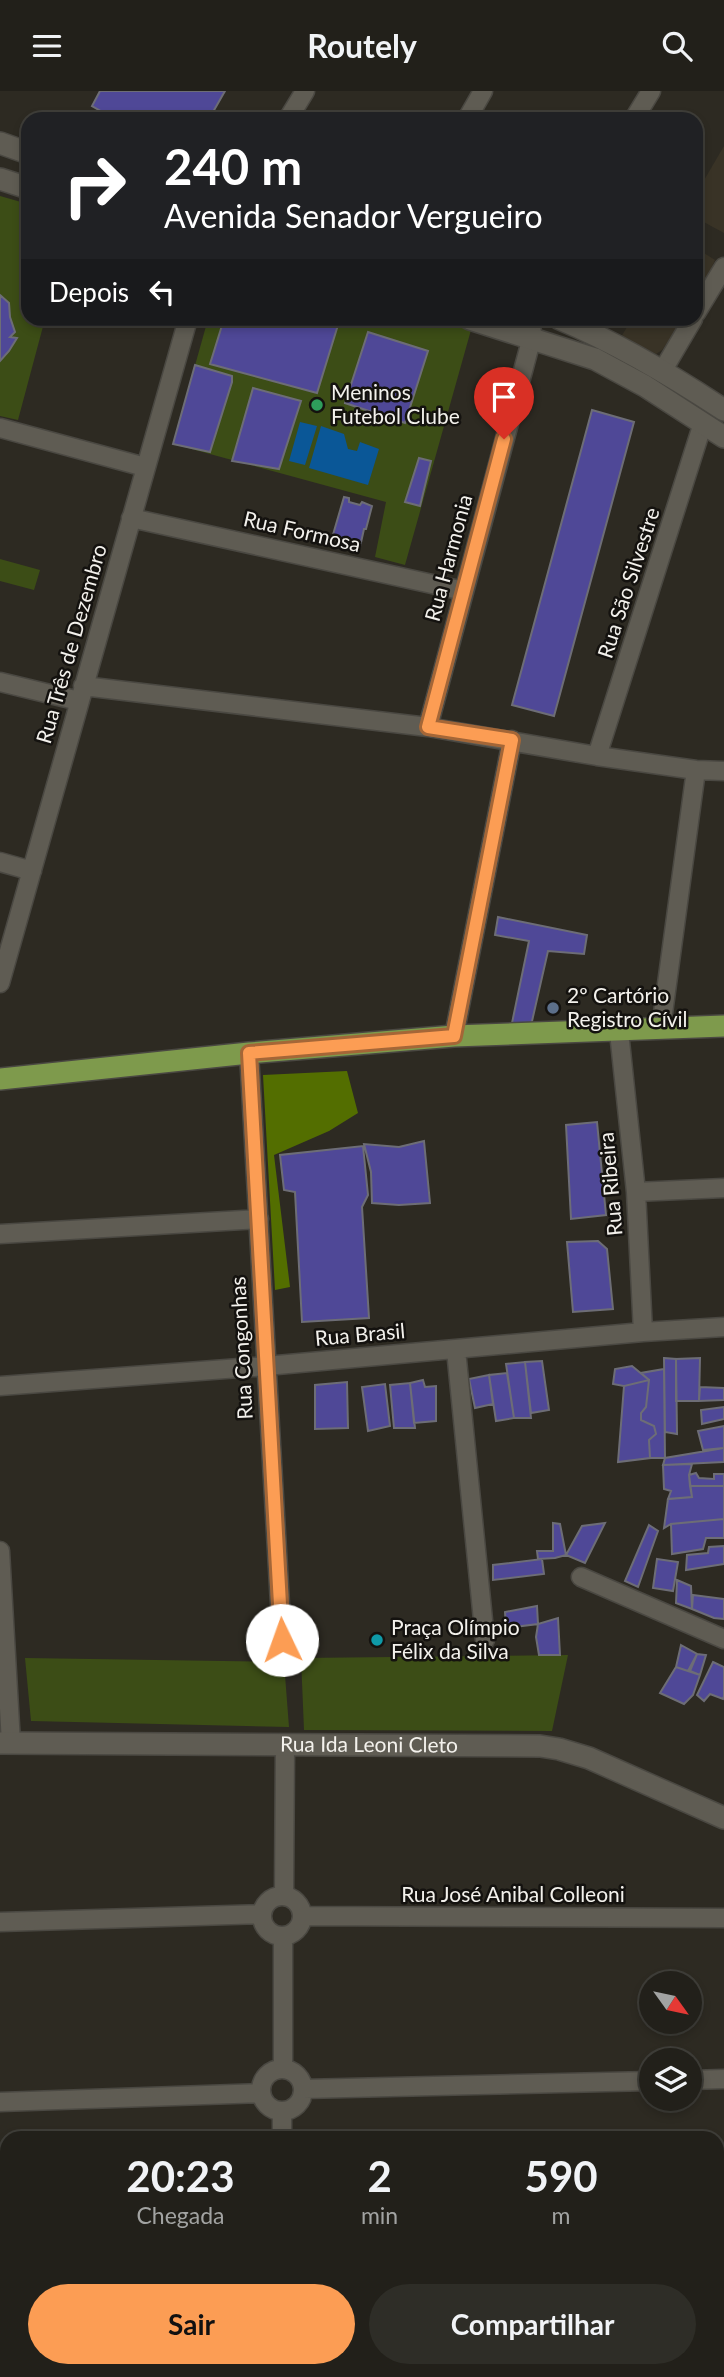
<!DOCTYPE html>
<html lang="pt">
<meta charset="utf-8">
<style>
:root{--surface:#22201a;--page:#2e2d27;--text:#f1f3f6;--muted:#a2a3a2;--line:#3f3e39;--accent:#fc9d54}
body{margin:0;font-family:Lato,sans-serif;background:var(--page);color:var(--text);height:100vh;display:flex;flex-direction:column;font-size:26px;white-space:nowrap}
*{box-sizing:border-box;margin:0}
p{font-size:23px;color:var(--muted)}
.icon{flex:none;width:38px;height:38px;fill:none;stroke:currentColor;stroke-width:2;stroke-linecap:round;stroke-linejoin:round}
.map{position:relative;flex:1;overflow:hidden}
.sheet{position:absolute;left:0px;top:2040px;width:724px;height:247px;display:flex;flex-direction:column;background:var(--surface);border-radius:21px 21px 0 0;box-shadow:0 4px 10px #0003,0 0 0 2px var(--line)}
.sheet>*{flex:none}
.banner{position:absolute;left:21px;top:21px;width:682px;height:214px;border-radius:21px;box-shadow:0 4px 10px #0003,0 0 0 2px var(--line);background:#202124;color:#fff;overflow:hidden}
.needle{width:46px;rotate:123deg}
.controls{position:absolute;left:639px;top:1880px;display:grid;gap:14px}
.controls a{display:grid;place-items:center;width:63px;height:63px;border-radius:50%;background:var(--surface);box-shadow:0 4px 10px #0003,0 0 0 2px var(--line);font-size:35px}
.pin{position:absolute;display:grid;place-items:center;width:60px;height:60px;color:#fff;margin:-72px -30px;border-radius:50% 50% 50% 0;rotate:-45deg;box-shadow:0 0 7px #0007}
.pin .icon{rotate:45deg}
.me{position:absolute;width:77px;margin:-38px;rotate:357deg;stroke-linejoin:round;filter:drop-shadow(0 0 5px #0008)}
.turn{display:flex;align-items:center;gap:24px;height:147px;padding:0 28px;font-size:32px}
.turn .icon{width:91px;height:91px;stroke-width:2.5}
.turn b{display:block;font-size:49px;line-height:60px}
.then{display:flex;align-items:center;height:66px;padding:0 28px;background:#0003;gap:14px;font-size:26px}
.eta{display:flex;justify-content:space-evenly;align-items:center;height:119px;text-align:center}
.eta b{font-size:42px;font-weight:700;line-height:49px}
.button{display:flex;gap:14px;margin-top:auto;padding:14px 28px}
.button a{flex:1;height:80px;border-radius:42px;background:var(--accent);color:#111;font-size:28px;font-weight:700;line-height:80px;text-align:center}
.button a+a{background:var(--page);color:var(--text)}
header{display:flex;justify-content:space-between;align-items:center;height:91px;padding:0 28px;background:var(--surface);font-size:32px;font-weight:700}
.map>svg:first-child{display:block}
.built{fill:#393326}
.green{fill:#3c4d16}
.forest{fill:#536e00}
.water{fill:#0a5797}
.building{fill:#4f4897;stroke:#6d6d76;stroke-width:2}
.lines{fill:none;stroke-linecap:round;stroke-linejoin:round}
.street-casing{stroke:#4a4842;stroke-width:21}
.secondary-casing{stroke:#4a4842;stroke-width:24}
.primary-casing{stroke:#4a4842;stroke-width:24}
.street{stroke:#5f5c53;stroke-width:18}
.secondary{stroke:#5f5c53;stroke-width:21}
.primary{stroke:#7e9a4c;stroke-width:21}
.route-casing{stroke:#a46637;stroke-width:18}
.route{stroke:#fc9d54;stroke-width:12}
.leisure-dot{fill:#2e9e5b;stroke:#14120f;stroke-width:2.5}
.service-dot{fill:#5c6f8a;stroke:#14120f;stroke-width:2.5}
.culture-dot{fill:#0f9aa8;stroke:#14120f;stroke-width:2.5}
.labels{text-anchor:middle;stroke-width:5;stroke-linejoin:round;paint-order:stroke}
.poi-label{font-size:21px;fill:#f3f1ec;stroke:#14120f;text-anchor:start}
.street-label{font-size:21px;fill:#f3f1ec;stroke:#14120f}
</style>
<header><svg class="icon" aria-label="menu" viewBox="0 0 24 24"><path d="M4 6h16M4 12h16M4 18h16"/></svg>Routely<svg class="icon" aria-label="search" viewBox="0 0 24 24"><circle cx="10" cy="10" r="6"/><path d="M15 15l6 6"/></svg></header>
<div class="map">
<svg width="724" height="2286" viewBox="0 0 724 2286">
<rect width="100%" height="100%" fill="#2d2a22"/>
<path class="built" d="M 724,55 L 724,142 L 700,129 L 697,134 L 696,103 Z
M 696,157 L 715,169 L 697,210 L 696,210 Z
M 632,228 L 684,228 L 662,259 L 656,263 L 621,246 Z"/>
<path class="green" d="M 0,105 L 28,113 L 28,228 L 45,228 L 18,329 L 0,325 Z
M 208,228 L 428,228 L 471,239 L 405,474 L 375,466 L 386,411 L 173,353 Z
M 0,468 L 40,479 L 34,499 L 0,490 Z
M 568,1564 L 552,1640 L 304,1639 L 301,1567 Z
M 25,1567 L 284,1571 L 289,1636 L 31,1630 Z"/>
<path class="forest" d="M 347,980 L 358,1022 L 329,1040 L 274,1064 L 290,1196 L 275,1199 L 263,984 Z"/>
<path class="water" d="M 300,331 L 317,335 L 305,374 L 289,370 Z
M 321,335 L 344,343 L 348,358 L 357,360 L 360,351 L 379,358 L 368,394 L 309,377 Z"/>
<path class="building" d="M 100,0 L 225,0 L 209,28 L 115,28 L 92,15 Z
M 0,204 L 9,212 L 10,226 L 15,241 L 10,246 L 17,247 L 9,260 L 0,270 Z
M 224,228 L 316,228 L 338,234 L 317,302 L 210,273 Z
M 368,241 L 428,260 L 405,332 L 345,312 Z
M 195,274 L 232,285 L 232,291 L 210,361 L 173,353 Z
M 253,297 L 301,310 L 279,378 L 232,370 Z
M 592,319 L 634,331 L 554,625 L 512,614 Z
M 419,367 L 431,370 L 420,415 L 405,411 Z
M 344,406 L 349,407 L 349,411 L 360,414 L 362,411 L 372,415 L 366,438 L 364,438 L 360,456 L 332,447 Z
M 498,826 L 587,844 L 584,863 L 548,860 L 530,939 L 512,932 L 529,850 L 495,844 Z
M 597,1031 L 606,1124 L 571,1128 L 566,1034 Z
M 424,1050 L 430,1112 L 399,1114 L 372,1112 L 371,1081 L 364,1053 L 399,1056 Z
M 363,1055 L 368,1104 L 362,1116 L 369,1227 L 302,1231 L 295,1101 L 284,1099 L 280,1064 Z
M 598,1150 L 607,1158 L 613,1218 L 573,1221 L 567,1151 Z
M 664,1267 L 676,1268 L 677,1343 L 665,1341 Z
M 700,1267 L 699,1310 L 676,1310 L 676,1268 Z
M 542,1270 L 549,1319 L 531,1322 L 525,1271 Z
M 525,1271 L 531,1327 L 514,1327 L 506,1273 Z
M 632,1275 L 649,1289 L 646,1316 L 641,1322 L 641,1329 L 654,1335 L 656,1343 L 649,1349 L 650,1367 L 618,1371 L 624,1295 L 613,1293 L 615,1278 Z
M 664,1278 L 665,1367 L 650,1367 L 649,1349 L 656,1343 L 654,1335 L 641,1329 L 641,1322 L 646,1316 L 649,1289 L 641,1282 Z
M 507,1282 L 514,1327 L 496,1330 L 489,1284 Z
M 489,1284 L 493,1313 L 475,1317 L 469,1288 Z
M 423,1289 L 425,1296 L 436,1295 L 436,1330 L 414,1332 L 410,1292 Z
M 649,1289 L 646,1316 L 641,1322 L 641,1329 L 654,1335 L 656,1343 L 649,1349 L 650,1367 L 618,1371 L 624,1295 Z
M 347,1291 L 348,1337 L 315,1338 L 315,1294 Z
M 410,1292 L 415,1337 L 394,1337 L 390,1294 Z
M 385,1293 L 390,1335 L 368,1340 L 362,1296 Z
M 700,1296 L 724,1297 L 724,1309 L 699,1310 Z
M 724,1316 L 724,1328 L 702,1333 L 701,1319 Z
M 724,1335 L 724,1357 L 703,1359 L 698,1340 Z
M 724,1357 L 724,1371 L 663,1374 L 665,1367 Z
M 692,1373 L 689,1384 L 692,1406 L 668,1408 L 671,1400 L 664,1398 L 663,1374 Z
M 696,1382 L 699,1387 L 714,1388 L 714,1383 L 724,1383 L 724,1395 L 690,1395 L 689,1384 Z
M 690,1395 L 724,1395 L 724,1428 L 671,1433 L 664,1437 L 668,1408 L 692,1406 Z
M 724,1428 L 724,1447 L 706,1447 L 703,1458 L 672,1463 L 671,1433 Z
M 553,1432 L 560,1433 L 566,1464 L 555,1467 L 538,1468 L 537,1460 L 553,1460 Z
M 605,1432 L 585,1472 L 566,1464 L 582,1435 Z
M 649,1434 L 658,1440 L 638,1496 L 625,1490 Z
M 724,1455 L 724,1473 L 686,1479 L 687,1464 L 708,1462 L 709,1456 Z
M 542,1468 L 544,1483 L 493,1489 L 493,1474 Z
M 657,1468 L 678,1471 L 673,1500 L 653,1497 Z
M 677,1489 L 691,1495 L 692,1518 L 676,1512 Z
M 693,1504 L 724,1508 L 724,1528 L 714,1527 L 692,1518 Z
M 537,1515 L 538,1533 L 506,1537 L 505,1521 Z
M 558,1527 L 560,1564 L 539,1564 L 536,1546 L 538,1533 Z
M 681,1554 L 697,1563 L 688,1580 L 676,1576 Z
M 697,1563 L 706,1564 L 700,1584 L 690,1580 Z
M 713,1571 L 724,1576 L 724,1605 L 723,1608 L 710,1603 L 704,1610 L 697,1604 Z
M 676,1576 L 700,1584 L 693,1604 L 684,1613 L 660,1602 Z"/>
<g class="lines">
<g class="street-casing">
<path id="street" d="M 288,28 L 305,0
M 467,28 L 483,0
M 634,28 L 651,0
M 696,222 L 724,176
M 663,279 L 693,228
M 0,337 L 145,376
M 131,427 L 464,500
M 0,591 L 79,610
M 83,595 L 428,636 L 597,665 L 696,679 L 724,680
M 428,636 L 532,246 L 531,228
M 597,665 L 703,332
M 0,771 L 32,780
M 0,892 L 188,228
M 661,937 L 696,679
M 619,941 L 636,1101 L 643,1241
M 454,945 L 512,649
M 249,962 L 282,1549
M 636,1101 L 724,1097
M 0,1143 L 259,1128
M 456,1259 L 485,1549
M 0,1295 L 266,1275 L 643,1241 L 724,1236
M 0,1460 L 11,1652
M 581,1486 L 724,1548
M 284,1805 L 285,1655
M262 1825a20 20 0 1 1 40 0a20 20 0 1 1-40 0Z
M 303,1825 L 724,1827
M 0,1831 L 262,1823
M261 1999a21 21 0 1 1 42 0a21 21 0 1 1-42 0Z
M 283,1978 L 283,1845
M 690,1989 L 724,1988
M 303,1998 L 651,1990
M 0,2011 L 261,2002
M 282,2048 L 282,2021
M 718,2145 L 724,2145
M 0,2186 L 7,2186
M 280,2286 L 280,2280"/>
</g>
<g class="secondary-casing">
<g id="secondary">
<path d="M 0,52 L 28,62"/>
<path d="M 0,88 L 28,97"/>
<path d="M 470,228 L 595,268 L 645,295 L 724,346"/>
<path d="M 560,228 C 619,253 671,284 724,319"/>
<path id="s1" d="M 0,1652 L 540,1655 L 559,1658 L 589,1667 L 724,1727"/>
</g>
</g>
<g class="primary-casing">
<path id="primary" d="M 0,988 L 249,962 L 454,945 L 724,935
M 718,2233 L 724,2209
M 703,2286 L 705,2280
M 723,2286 L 724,2283"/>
</g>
<use href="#street" class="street"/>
<use href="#secondary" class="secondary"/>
<use href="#primary" class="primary"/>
</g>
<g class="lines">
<g class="route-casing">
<path id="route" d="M 282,1549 L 249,962 L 454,945 L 512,649 L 428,636 L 504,348"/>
</g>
<use href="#route" class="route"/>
</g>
<circle class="leisure-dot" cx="317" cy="314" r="7"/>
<circle class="service-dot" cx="553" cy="917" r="7"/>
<circle class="culture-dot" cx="377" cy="1549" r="7"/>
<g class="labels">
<g class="poi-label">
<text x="331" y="309">Meninos<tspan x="331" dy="24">Futebol Clube</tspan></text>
<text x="567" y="912">2º Cartório<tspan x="567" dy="24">Registro Cívil</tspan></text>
<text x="391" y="1544">Praça Olímpio<tspan x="391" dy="24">Félix da Silva</tspan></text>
</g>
<g class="street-label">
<text transform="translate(302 441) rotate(13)" y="7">Rua Formosa</text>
<text transform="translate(449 467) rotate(-75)" y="7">Rua Harmonia</text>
<text transform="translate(629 492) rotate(-72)" y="7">Rua São Silvestre</text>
<text transform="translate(72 553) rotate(-74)" y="7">Rua Três de Dezembro</text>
<text transform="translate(611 1093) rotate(-95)" y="7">Rua Ribeira</text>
<text transform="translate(360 1244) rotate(-5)" y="7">Rua Brasil</text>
<text transform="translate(242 1257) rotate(-93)" y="7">Rua Congonhas</text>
<text dy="7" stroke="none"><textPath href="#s1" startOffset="369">Rua Ida Leoni Cleto</textPath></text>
<text x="513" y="1811">Rua José Anibal Colleoni</text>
</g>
</g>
</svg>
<div class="controls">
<a><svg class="needle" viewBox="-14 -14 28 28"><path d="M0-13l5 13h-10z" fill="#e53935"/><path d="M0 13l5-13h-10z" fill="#a2a3a2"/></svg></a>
<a><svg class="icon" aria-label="layers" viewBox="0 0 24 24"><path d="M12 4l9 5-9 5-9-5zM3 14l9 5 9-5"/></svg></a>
</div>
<div class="pin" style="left:504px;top:348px;background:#d93025"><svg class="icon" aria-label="arrive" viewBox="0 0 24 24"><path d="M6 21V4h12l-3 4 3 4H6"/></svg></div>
<svg class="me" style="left:282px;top:1549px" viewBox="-20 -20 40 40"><circle r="19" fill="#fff"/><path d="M0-13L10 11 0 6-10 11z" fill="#fc9d54"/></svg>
<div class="banner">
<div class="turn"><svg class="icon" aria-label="right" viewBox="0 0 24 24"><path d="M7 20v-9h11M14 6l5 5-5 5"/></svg><div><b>240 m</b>Avenida Senador Vergueiro</div></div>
<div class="then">Depois<svg class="icon" aria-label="left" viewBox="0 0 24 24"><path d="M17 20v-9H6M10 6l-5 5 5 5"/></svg></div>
</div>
<section class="sheet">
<div class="eta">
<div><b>20:23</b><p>Chegada</p></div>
<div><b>2</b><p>min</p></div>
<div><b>590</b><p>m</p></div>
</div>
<div class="button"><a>Sair</a><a>Compartilhar</a></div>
</section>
</div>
